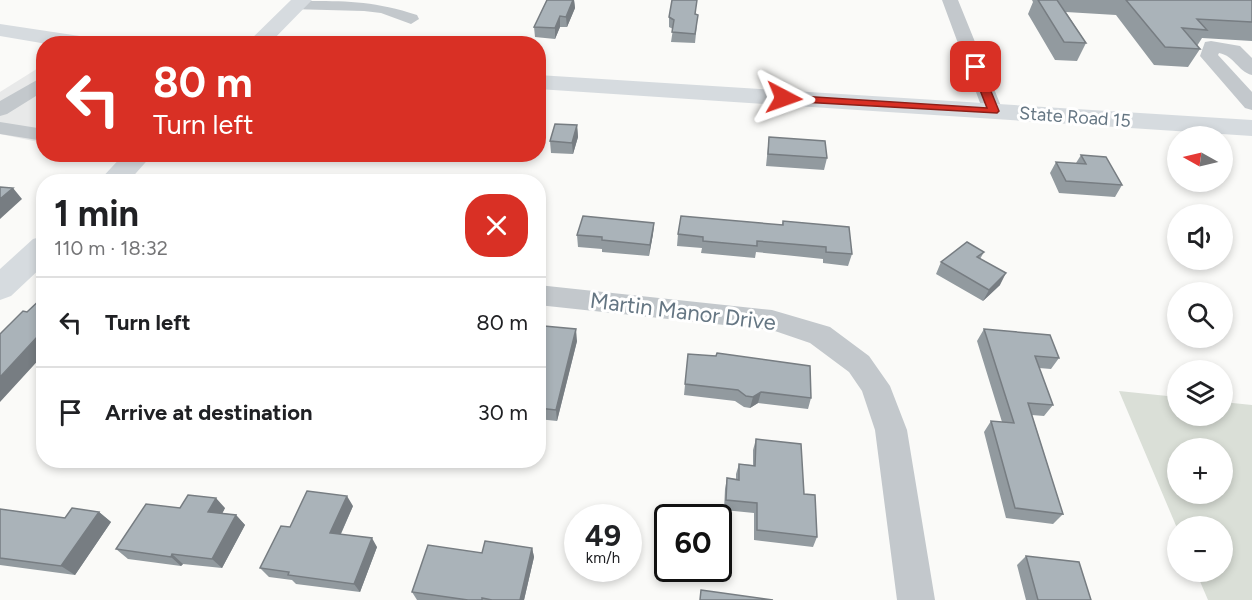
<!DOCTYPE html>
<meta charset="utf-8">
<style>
:root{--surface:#fff;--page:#f2f2f2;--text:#202124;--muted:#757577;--line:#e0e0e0}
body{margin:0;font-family:Figtree,sans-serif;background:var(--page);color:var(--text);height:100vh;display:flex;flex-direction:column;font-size:22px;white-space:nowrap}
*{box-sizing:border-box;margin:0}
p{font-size:20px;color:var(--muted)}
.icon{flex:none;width:33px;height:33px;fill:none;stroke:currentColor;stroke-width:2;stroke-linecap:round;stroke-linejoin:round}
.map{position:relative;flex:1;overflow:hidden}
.drawer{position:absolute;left:36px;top:174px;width:510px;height:294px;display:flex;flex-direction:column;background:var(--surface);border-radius:24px;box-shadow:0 3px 9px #0003}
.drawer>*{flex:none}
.top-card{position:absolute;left:36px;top:36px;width:510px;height:126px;border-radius:24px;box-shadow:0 3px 9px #0003;background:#d93025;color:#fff;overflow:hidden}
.needle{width:39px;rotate:278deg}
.tools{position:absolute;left:1167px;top:126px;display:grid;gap:12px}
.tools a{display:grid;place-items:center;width:66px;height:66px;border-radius:50%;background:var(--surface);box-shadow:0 3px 9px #0003;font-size:30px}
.speed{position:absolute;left:564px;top:504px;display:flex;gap:12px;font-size:30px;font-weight:700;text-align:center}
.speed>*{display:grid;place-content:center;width:78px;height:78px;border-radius:50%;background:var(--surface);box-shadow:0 3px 9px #0003;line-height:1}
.speed small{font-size:15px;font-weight:400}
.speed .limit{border:3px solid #111;border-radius:9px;background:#fff;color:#111}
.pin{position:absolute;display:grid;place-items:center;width:51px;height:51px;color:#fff;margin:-26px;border-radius:12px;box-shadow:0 3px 9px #0006}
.me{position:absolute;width:66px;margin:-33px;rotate:94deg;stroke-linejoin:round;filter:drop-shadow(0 0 4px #0008)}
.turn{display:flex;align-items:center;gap:21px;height:126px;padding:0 18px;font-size:27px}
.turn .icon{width:78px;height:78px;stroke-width:2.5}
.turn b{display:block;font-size:42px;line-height:51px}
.round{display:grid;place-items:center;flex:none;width:63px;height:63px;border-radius:24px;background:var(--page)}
.head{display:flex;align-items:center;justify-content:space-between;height:102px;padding:0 18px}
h1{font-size:36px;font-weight:700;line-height:45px}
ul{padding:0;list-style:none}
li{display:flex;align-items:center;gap:18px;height:90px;padding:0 18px;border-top:2px solid var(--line)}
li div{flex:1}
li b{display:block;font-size:22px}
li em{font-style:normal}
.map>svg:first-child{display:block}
.built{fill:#e8e9e9}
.green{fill:#dadfd7;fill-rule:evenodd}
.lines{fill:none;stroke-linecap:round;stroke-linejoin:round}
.minor{fill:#c3c8cc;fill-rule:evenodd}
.major{fill:#d6dbdf;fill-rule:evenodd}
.wall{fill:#929a9f}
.shaded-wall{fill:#777d82}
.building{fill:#aab3b9;stroke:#777d82;stroke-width:1.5}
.route{fill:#d93025;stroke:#8d1f18;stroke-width:1.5}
.labels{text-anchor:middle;stroke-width:6;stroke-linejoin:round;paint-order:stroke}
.far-street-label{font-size:18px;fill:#657683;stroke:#fff}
.street-label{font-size:22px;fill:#657683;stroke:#fff}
</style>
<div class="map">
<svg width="1252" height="600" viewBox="0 0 1252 600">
<rect width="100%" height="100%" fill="#fafaf8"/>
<path class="built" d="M 43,65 L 43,143 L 0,134 L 0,92 Z"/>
<path class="green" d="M 1119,391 L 1177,397 L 1178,416 L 1222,416 L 1223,402 L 1252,405 L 1252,600 L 1208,600 L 1196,572 L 1222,572 L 1222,526 L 1177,528 ZM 1222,448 L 1222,494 L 1178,494 L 1178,448 Z"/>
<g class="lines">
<path class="minor" d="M 942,0 L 958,0 L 1003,111 L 1000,115 L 986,115 L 983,111 Z
M 296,1 C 343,1 371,0 417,15 L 419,19 L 411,24 L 381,13 L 364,11 L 290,9 L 288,6 Z
M 1211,41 L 1240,46 L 1252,58 L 1252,75 C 1237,71 1235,56 1219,53 L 1218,55 L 1252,92 L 1252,110 L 1245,108 L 1200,56 L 1205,42 Z
M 44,76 L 44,91 L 7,114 L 0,116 L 0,101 Z
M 0,122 L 44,129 L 44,141 L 0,134 Z
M 538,285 L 772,310 L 830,327 L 869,356 L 890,386 L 907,430 L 935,600 L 897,600 L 875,430 L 862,391 L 849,372 L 810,343 L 772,330 L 538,305 Z"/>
<path class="major" d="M 291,0 L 312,0 L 269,44 L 246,44 Z
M 0,24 L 93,38 L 101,39 L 103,44 L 47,44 L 0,36 Z
M 538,75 L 1252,120 L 1252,136 L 538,89 Z
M 124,154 L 153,154 L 128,182 L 98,182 Z
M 44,236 L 44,265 L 11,296 L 0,300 L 0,269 L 33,239 Z"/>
</g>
<path class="wall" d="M 547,0 L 574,0 L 575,8 L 567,27 L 560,27 L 555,39 L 535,37 L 534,27 Z
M 1032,0 L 1252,0 L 1252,41 L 1202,38 L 1197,46 L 1200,49 L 1188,67 L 1154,65 L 1116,15 L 1066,12 L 1086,43 L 1077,61 L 1055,60 L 1028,14 L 1033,2 Z
M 696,15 L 697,24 L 695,43 L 671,42 L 673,29 L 669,27 L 669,17 Z
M 577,125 L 578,137 L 573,154 L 551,153 L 550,141 Z
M 769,137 L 827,158 L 824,170 L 766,166 Z
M 1081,155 L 1122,185 L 1115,197 L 1059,193 L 1050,173 L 1056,162 L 1076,163 Z
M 783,221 L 852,254 L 848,266 L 823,263 L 823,259 L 756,252 L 755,258 L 701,253 L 702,248 L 677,246 L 678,234 L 782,225 Z
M 654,223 L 653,234 L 649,256 L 602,252 L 602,249 L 578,247 L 577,235 Z
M 984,252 L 980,259 L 1000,285 L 983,301 L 936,274 L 941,262 Z
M 44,296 L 44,354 L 27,312 Z
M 984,329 L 1059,358 L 1051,369 L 1039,368 L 1053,405 L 1044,416 L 1032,415 L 1063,514 L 1053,524 L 1006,518 L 984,432 L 991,421 L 1002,422 L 977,341 Z
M 577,341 L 557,421 L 538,419 L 538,345 Z
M 688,354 L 811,398 L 808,409 L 758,403 L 750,408 L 744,407 L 735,401 L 684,395 Z
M 756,439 L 804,494 L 817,537 L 813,547 L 754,540 L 754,513 L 724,510 L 725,489 L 727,478 L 736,479 L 736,474 L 739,464 L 753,465 L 753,450 Z
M 353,506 L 341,534 L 377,547 L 360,592 L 296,584 L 292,580 L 269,577 L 260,568 L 290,527 Z
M 180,508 L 225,508 L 222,513 L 236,515 L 245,525 L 222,568 L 183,564 L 181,566 L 128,559 L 116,549 Z
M 0,509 L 65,518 L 99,512 L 111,522 L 75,575 L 0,565 Z
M 532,548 L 534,557 L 524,600 L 417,600 L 412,592 L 482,553 Z
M 1026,556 L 1091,600 L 1026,600 L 1017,565 Z"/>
<path class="shaded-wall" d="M 573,0 L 574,0 L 575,8 L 567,27 L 566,17 Z
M 560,16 L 560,27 L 555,39 L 555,28 Z
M 577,125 L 578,137 L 573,154 L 572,143 Z
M 13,188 L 22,199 L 0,219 L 0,199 Z
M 545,209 L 546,221 L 538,242 L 538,226 Z
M 654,223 L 653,234 L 649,256 L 650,245 Z
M 1006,273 L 1000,285 L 983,301 L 989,290 Z
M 576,329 L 577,341 L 557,421 L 556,410 Z
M 37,337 L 44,344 L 44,354 L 0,402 L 0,377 Z
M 761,392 L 758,403 L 750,408 L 753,397 Z
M 347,496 L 353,506 L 337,542 L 330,533 Z
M 216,498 L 225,508 L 218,522 L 208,512 Z
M 99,512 L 111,522 L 75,575 L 61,566 Z
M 236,515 L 245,525 L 222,568 L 212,559 Z
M 372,538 L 377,547 L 360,592 L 354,584 Z
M 532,548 L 534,557 L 524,600 L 520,600 Z
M 172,554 L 183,564 L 181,566 L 171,557 Z"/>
<path class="building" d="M 547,0 L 573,0 L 566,17 L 560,16 L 555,28 L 534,27 Z
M 672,0 L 697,0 L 695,14 L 698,15 L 695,34 L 672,32 L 674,20 L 669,17 Z
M 1038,0 L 1057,0 L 1086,43 L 1064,42 Z
M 1126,0 L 1252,0 L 1252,22 L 1197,19 L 1207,30 L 1182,28 L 1200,49 L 1165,47 Z
M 555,124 L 577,125 L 572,143 L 550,141 Z
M 769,137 L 825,141 L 827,158 L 768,154 Z
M 1081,155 L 1106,157 L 1122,185 L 1066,181 L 1056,162 L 1086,164 Z
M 0,187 L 13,188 L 0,199 Z
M 538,209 L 545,209 L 538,226 Z
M 583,216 L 654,223 L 650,245 L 602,240 L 602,237 L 577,235 Z
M 681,216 L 783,225 L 783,221 L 849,227 L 852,254 L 826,252 L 826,247 L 757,241 L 757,246 L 703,241 L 703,237 L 678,234 Z
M 967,242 L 984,252 L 977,257 L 1006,273 L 989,290 L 941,262 Z
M 44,296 L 44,337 L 42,338 L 37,337 L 0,377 L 0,334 L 23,311 L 27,312 Z
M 544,326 L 576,329 L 556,410 L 538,408 L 538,345 Z
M 984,329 L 1050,335 L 1059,358 L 1035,356 L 1053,405 L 1028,403 L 1063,514 L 1015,508 L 991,421 L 1014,423 Z
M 717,353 L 810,366 L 811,398 L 761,392 L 753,397 L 746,396 L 738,390 L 685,384 L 688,354 L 716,356 Z
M 756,439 L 801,444 L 804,494 L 815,495 L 817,537 L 757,530 L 757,503 L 726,500 L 727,478 L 739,480 L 739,464 L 755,466 Z
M 307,491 L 347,496 L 330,533 L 372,538 L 354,584 L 288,575 L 289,572 L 260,568 L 281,526 L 290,527 Z
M 188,495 L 216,498 L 208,512 L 236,515 L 212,559 L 172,554 L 171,557 L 116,549 L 146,504 L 180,508 Z
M 72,508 L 99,512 L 61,566 L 0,558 L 0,509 L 65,518 Z
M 485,541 L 532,548 L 520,600 L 492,600 L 482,598 L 482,600 L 468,600 L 412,592 L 428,545 L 482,553 Z
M 1026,556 L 1079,562 L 1091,600 L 1038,600 Z
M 701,590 L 773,600 L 700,600 Z"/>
<path class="route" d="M 973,65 L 981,67 L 999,111 L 997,113 L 784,101 L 780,98 L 784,95 L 987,108 L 971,67 Z"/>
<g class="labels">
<g class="far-street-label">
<text transform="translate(1075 117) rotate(4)" y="6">State Road 15</text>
</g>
<g class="street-label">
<text transform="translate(683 311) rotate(7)" y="8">Martin Manor Drive</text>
</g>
</g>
</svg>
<div class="tools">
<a><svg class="needle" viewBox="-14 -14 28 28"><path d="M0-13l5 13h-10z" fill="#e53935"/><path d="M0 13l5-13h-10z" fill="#757577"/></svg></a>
<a><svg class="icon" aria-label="sound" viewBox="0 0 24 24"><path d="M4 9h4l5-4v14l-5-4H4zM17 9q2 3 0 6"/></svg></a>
<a><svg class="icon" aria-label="search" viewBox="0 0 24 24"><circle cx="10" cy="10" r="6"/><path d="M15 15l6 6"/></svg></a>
<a><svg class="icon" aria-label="layers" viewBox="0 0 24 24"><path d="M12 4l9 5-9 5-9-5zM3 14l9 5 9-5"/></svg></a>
<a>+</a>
<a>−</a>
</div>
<div class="speed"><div>49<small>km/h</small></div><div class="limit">60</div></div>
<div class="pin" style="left:976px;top:67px;background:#d93025"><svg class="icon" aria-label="arrive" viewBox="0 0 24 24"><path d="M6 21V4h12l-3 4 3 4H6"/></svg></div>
<svg class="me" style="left:784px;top:98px" viewBox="-20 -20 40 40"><path d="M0-17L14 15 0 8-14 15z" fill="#d93025" stroke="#fff" stroke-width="4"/></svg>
<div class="top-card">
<div class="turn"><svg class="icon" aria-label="left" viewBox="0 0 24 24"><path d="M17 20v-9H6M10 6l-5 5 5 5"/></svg><div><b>80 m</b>Turn left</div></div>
</div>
<section class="drawer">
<div class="head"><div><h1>1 min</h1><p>110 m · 18:32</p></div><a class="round" style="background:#d93025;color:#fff"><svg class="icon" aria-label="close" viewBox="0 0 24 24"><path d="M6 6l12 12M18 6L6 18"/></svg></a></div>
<ul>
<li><svg class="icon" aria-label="left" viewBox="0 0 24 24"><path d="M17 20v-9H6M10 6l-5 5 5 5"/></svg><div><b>Turn left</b></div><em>80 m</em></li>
<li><svg class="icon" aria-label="arrive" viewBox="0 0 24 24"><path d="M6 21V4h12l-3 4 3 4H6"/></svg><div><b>Arrive at destination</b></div><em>30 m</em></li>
</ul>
</section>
</div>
